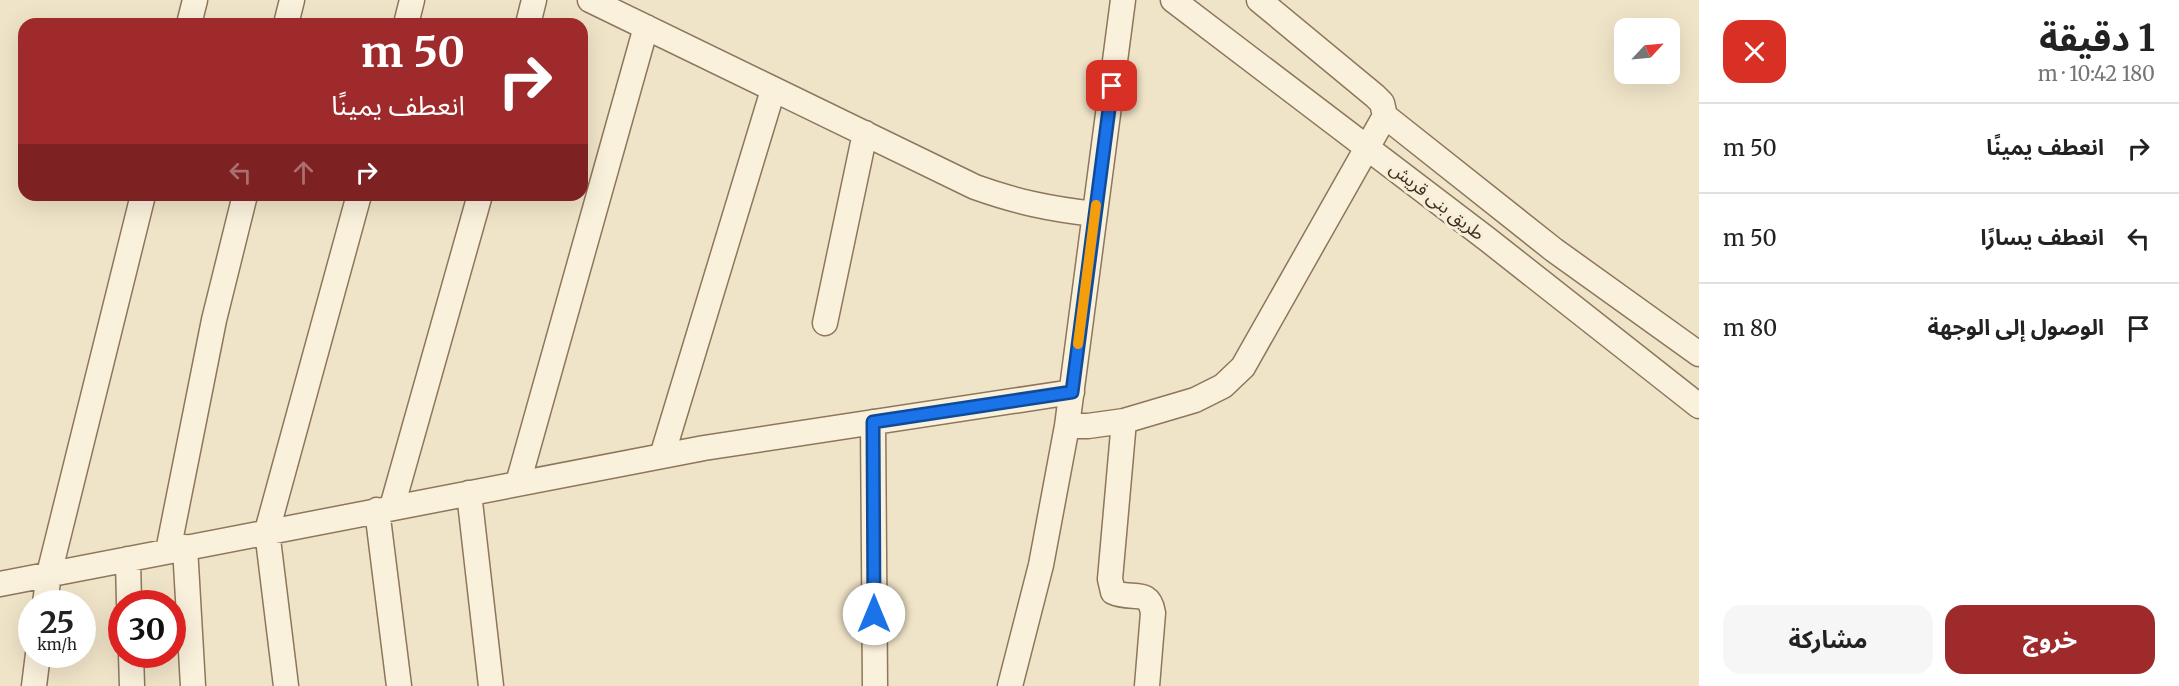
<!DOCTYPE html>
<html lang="ar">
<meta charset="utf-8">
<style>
:root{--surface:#fff;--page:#f6f6f6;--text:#222;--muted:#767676;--line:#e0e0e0;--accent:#9e2a2b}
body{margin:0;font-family:Merriweather,"Noto Sans Arabic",serif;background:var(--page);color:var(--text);direction:rtl;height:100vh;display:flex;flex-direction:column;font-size:22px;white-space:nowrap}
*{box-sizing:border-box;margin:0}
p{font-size:20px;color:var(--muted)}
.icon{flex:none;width:33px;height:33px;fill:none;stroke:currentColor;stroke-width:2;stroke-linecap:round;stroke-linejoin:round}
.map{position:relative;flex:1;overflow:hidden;direction:ltr}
.sheet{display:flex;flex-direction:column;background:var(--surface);width:480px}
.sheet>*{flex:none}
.hud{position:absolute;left:18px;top:18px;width:570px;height:183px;border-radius:18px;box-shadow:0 6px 24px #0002;direction:rtl;background:#9e2a2b;color:#fff;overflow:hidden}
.needle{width:39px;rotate:64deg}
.fabs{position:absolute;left:1614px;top:18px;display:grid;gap:12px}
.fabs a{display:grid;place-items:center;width:66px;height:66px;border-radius:12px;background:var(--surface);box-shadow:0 6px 24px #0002;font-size:30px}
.speed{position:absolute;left:18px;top:590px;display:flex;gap:12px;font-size:30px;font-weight:700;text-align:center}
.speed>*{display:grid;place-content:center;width:78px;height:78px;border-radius:50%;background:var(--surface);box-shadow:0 6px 24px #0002;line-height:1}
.speed small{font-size:15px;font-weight:400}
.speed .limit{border:9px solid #d22;background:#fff;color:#111}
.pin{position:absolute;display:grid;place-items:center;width:51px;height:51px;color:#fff;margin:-26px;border-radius:12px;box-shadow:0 3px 9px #0006}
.me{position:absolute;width:66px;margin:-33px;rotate:0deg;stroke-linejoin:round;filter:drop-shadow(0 0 4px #0008)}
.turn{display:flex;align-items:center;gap:21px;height:126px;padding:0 24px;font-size:27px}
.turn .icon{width:78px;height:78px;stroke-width:2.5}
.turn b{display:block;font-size:42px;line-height:51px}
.lanes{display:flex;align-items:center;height:57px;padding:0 24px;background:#0003;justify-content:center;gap:30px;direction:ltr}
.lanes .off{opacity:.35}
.round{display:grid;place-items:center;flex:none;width:63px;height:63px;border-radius:18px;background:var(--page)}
.overview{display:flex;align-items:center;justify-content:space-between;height:102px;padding:0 24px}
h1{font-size:36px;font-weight:700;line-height:45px}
.action{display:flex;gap:12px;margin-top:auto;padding:12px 24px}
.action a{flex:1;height:69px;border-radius:18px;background:var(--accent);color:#fff;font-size:24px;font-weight:700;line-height:69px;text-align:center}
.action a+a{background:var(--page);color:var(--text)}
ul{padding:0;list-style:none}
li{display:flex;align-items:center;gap:18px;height:90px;padding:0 24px;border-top:2px solid var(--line)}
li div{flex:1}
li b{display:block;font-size:22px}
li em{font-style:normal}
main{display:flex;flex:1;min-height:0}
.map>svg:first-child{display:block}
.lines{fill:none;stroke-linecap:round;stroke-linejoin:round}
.street-casing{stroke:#8d765c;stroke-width:27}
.street{stroke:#faf1dc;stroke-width:24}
.route-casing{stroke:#114b97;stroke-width:15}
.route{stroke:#1a73e8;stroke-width:10}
.slow{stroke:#f59e0b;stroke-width:10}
.labels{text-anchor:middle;stroke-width:6;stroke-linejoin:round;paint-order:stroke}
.street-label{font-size:18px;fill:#3d2e20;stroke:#f7eed8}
</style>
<main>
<section class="sheet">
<div class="overview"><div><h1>1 دقيقة</h1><p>180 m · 10:42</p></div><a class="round" style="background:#d93025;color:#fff"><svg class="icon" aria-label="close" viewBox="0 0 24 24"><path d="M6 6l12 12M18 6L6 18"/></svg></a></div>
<ul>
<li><svg class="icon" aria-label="right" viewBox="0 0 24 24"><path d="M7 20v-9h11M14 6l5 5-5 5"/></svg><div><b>انعطف يمينًا</b></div><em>50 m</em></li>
<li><svg class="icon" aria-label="left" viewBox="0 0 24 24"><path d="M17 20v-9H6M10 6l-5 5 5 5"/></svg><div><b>انعطف يسارًا</b></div><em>50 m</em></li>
<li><svg class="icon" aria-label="arrive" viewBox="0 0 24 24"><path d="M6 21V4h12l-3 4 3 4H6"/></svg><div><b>الوصول إلى الوجهة</b></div><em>80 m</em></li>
</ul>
<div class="action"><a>خروج</a><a>مشاركة</a></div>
</section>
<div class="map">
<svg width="1699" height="686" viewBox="0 0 1699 686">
<rect width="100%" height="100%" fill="#f0e4c8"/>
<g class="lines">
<g class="street-casing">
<path id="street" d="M 590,0 L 975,187 C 1017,202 1050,209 1095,214
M 1173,0 L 1487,239 L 1699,406
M 189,24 L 195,0
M 286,24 L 292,0
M 406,24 L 412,0
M 528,24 L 534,0
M 1385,116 L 1554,250 L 1699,354
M 825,323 L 865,133
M 1124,421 L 1195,400 L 1223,386 L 1243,367 L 1385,116 L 1382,103 L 1375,96 L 1259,0
M 873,422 L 875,686
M 1067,426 L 1088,426 L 1124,421 L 1110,579 L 1113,592 C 1132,601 1149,587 1153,613 L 1147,686
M 662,456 L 773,90
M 518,483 L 646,27
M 469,493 L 491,686
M 392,507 L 480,195
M 377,510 L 399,686
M 185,547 L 193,686
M 168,551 L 214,320 L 245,195
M 128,559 L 129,603
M 0,584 L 704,448 L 1072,392
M 45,603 L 49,574 L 143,195
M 131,654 L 132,686
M 34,686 L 38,654
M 286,686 L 267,531 L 359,195
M 1010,686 L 1041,565 L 1067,426 L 1123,0"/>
</g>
<use href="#street" class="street"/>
</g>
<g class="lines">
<g class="route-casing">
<path id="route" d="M 874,614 L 873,422 L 1072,392 L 1112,86"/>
</g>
<use href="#route" class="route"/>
<path class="slow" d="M 1078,344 L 1096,205"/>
</g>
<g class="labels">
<g class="street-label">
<text transform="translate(1437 201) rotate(38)" y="6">طريق بنى قريش</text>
</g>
</g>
</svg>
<div class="fabs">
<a><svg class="needle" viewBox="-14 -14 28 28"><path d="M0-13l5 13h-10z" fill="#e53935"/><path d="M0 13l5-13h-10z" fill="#767676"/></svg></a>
</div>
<div class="speed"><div>25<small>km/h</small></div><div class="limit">30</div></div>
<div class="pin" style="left:1112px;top:86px;background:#d93025"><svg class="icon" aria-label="arrive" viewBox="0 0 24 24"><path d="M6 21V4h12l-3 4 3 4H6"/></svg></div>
<svg class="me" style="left:874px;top:614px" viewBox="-20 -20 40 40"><circle r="19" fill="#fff"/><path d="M0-13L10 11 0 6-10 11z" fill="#1a73e8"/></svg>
<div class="hud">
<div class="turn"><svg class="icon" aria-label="right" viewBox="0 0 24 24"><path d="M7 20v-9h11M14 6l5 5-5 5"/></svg><div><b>50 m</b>انعطف يمينًا</div></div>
<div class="lanes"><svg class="icon off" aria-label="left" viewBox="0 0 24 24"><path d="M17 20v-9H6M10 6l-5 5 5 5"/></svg><svg class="icon off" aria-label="ahead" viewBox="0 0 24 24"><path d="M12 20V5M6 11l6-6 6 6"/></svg><svg class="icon" aria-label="right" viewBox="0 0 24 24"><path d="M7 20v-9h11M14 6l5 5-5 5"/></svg></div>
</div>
</div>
</main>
